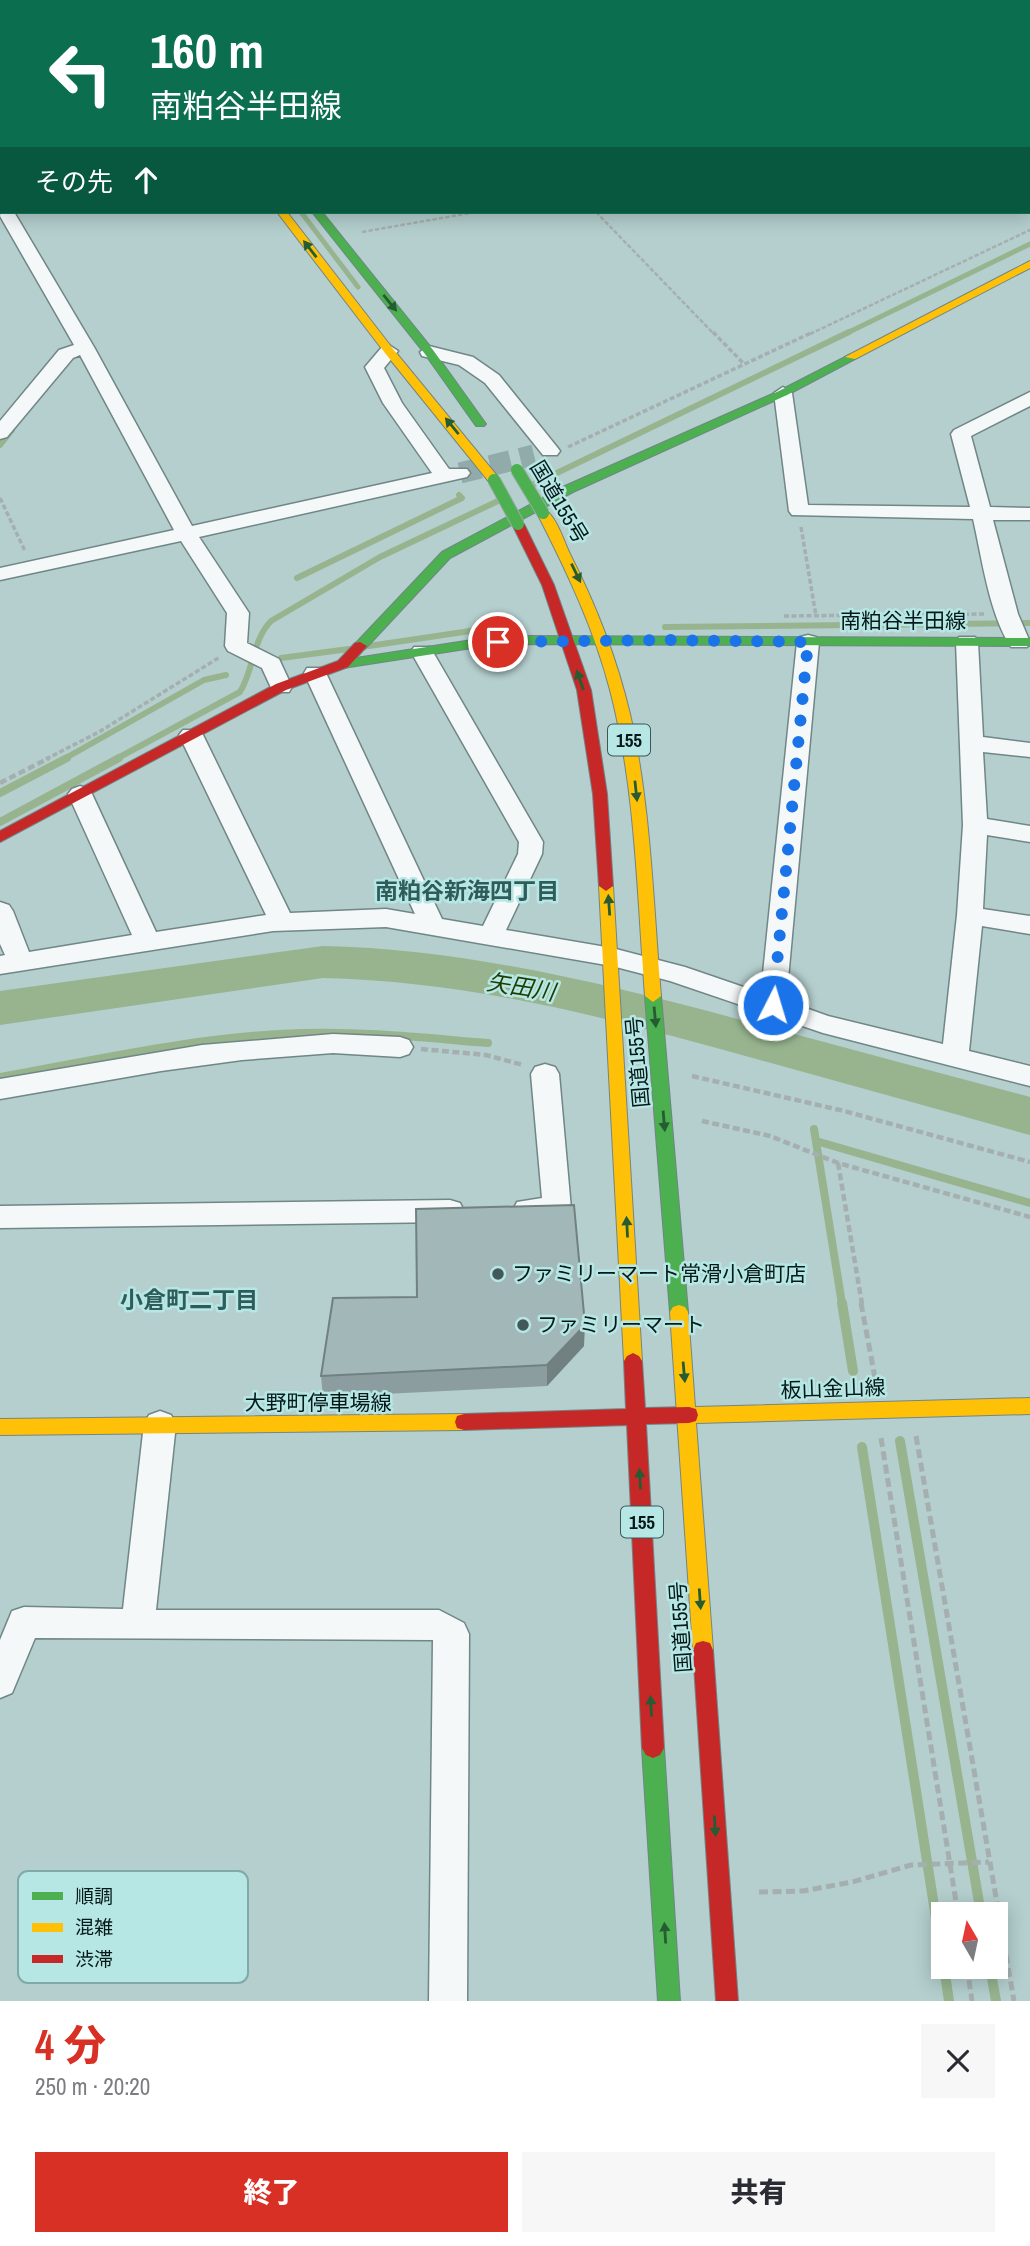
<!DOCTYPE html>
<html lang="ja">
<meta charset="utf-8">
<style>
:root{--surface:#fff;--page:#f7f7f7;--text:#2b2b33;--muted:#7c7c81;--accent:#d93025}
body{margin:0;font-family:"Archivo Narrow","Noto Sans JP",sans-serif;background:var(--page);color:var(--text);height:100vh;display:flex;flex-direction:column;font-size:26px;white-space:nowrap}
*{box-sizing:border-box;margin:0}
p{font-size:23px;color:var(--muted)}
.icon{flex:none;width:38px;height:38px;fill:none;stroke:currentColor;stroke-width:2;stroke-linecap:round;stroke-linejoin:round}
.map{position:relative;height:2001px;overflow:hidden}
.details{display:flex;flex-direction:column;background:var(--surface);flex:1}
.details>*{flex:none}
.hud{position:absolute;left:0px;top:0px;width:1031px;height:214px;box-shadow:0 4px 18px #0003;background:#0b6e4f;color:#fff;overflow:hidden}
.needle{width:46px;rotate:351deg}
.fabs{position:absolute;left:931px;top:1902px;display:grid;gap:14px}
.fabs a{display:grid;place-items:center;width:77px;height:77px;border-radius:0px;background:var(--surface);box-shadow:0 4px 18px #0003;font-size:35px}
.pin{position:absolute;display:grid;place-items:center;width:60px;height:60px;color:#fff;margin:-30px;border:4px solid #fff;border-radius:50%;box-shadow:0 2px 7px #0007}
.me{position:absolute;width:77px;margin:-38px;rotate:5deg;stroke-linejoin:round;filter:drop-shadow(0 0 5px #0008)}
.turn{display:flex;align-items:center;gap:24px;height:147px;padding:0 35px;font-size:32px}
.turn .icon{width:91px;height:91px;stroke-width:2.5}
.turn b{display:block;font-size:49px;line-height:60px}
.then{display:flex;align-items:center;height:66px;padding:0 35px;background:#0003;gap:14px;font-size:26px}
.round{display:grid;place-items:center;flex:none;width:74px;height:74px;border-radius:0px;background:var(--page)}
.summary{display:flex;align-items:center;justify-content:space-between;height:119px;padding:0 35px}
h1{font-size:42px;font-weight:800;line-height:52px;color:var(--accent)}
.button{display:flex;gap:14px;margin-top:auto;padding:14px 35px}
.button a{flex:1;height:80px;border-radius:0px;background:var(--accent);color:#fff;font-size:28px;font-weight:800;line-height:80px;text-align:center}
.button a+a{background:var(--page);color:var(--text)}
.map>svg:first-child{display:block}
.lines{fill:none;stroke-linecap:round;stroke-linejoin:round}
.stream-far3{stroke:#97b48f;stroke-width:5}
.stream-far2{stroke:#97b48f;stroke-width:6}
.stream-far1{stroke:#97b48f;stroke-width:8}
.stream{stroke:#97b48f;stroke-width:10}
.river{fill:#97b48f;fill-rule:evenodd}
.street-tunnel{stroke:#91abaa;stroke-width:21;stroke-dasharray:21 10;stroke-linecap:butt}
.street-casing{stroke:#718686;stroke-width:3}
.fast-casing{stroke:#718686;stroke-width:2}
.slow-casing{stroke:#718686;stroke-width:2}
.jam-casing{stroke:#718686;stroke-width:2}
.path-far3{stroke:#a6afaf;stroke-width:2.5;stroke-dasharray:4.5 2;stroke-linecap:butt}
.path-far2{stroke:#a6afaf;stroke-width:3.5;stroke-dasharray:5 2.5;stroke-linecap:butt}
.path-far1{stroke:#a6afaf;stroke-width:4.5;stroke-dasharray:7 3.5;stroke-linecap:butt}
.path{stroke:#a6afaf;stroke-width:5;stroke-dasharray:9 4.5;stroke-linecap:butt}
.street{fill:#f4f8f8;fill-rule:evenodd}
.fast{fill:#4caf50;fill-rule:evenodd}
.slow{fill:#ffc107;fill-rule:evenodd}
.jam{fill:#c62828;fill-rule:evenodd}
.fast-bridge-casing{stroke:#9cabab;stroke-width:14;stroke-linecap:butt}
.fast-bridge{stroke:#4caf50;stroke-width:12}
.wall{fill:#8b9d9e}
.shaded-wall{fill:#718081}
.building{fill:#a2b7b8;stroke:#718081;stroke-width:2}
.oneway{fill:#265c32}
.route{stroke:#1a73e8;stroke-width:12;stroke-dasharray:0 21.6}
.poi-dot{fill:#435958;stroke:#b6e7e5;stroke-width:2.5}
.labels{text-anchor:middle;stroke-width:5;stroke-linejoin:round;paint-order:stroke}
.shield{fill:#b6e7e5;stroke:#3b5756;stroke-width:2}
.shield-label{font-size:19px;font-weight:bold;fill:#061919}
.street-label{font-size:21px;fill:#061919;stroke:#b6e7e5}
.poi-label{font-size:21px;fill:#061919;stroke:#b6e7e5;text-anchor:start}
.neighbourhood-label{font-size:23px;font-weight:bold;fill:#2e5c5b;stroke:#b6e7e5}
.water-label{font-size:23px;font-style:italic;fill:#1f3c00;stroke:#b6e7e5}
.key{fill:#b6e7e5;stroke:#81a9a8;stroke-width:2}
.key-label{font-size:19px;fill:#061919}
</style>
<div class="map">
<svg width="1030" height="2001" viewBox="0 0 1030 2001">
<rect width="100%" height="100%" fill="#b4cfce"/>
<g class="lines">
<path class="stream-far3" d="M 301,212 L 358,287
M 845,334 L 1030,244"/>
<path class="stream-far2" d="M 0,445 L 12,430
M 532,485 L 849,332
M 297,578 L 462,498 L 459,495
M 665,627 L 1030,623
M 369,646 L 477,630
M 281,658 L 349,649
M 64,759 L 204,680 L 226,675
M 116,759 L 240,692 C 254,669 252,641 271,621 L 380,557 L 498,501"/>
<path class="stream-far1" d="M 0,793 L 67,758
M 0,822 L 119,758
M 0,1077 C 100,1059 200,1036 301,1033 C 364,1031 426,1038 488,1043
M 814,1129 L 842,1304
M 816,1141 L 1030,1203"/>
<path class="stream" d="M 842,1303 L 853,1371
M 900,1441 L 981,1914
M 862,1447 L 943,1963
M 944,1967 L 949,2001
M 990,1967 L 996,2001"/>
<path class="river" d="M 874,0 L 901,0 L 903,2 L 875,2 Z
M 323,946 C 468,949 610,985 749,1022 C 843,1047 936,1072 1030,1097 L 1030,1135 C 936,1109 843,1083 749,1057 C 610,1018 468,981 323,978 L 0,1025 L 0,991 Z"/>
<path class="street-tunnel" d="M 460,473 L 534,455"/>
<g class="street-casing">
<path id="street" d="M 903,0 L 919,0 L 920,2 L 904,2 Z
M 1029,7 L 1030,7 L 1030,15 L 1029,15 Z
M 1029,64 L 1030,65 L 1030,75 L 1029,74 Z
M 2,180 L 2,191 L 0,191 L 0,181 Z
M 2,208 L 2,212 L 14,212 L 94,347 L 192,526 L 432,473 L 383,403 L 365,367 L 382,347 L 389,345 L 398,351 L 384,368 L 402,403 L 449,469 L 467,469 L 470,473 L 467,477 L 199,537 L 249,613 L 247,643 L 279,659 L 292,687 L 289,692 L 273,692 L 262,668 L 228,651 L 225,646 L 227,613 L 181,541 L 0,580 L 0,568 L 174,530 L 80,355 L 73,358 L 7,437 L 0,439 L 0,421 L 59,350 L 74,345 L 0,216 Z
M 429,346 L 473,357 L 499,375 L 557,447 L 560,451 L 557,455 L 543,455 L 485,383 L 459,365 L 422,356 L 420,352 Z
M 783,387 L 792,393 L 808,505 L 970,507 L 951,434 L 954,430 L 1030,392 L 1030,406 L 971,436 L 990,507 L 1030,508 L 1030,520 L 993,520 L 1018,614 L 1030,642 L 1027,647 L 1011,647 C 989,614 982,558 973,519 L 792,515 L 789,511 L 774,393 Z
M 808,635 L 816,637 L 819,642 L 786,1001 L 828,1016 L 943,1044 L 957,915 L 963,825 L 956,642 L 959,637 L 975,637 L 978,642 L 983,737 L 1030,743 L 1030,757 L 983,752 L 987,819 L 1030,826 L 1030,842 L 987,835 L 983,909 L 1030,916 L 1030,934 L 982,926 L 969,1051 L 1030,1066 L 1030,1086 L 823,1033 L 670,981 L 612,966 L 386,927 L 273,931 L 0,974 L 0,956 L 5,955 L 0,944 L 0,902 L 9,905 L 13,911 L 29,952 L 132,935 L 68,794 L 72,789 L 80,786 L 88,789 L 92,794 L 156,932 L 266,915 L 179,735 L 183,730 L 199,730 L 203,735 L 290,913 L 386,909 L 415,914 L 304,673 L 307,668 L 323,668 L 326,673 L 442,919 L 483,926 L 518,854 L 519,842 L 411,652 L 414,647 L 430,647 L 433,652 L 543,842 L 542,854 L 506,930 L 612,948 L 685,967 L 761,993 L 797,642 L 800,637 Z
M 333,1034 L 400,1037 L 409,1040 L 413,1047 L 409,1054 L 400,1057 L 333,1053 L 242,1060 L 161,1071 L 0,1099 L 0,1079 L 202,1045 Z
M 545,1064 L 555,1067 L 559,1074 L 571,1209 L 567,1217 C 551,1222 533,1223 517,1218 L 513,1210 L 517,1202 L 542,1198 L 531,1074 L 535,1067 Z
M 450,1200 L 460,1203 L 464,1211 L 460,1219 L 450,1222 L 0,1228 L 0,1206 Z
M 160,1411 L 171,1415 L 176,1424 L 156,1610 L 439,1610 L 464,1623 L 469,1634 L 467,2001 L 429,2001 L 433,1640 L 35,1638 L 12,1693 L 0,1698 L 0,1640 L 12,1611 L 24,1607 L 123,1609 L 144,1424 L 149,1415 Z"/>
</g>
<g class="fast-casing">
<path id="fast" d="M 150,0 L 158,0 L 159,2 L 151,2 Z
M 312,212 L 322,212 L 433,350 L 486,424 L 484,426 L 476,426 L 425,354 Z
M 851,354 L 857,357 L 855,359 L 787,395 L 573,492 L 450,558 L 365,649 L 360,650 L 353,646 L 442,552 L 565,486 L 779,391 Z
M 524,636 L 1030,638 L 1030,646 L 524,644 L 472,648 L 343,668 L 336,664 L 343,660 L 472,640 Z
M 653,990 L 661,996 L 688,1312 L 685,1317 L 679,1319 L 673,1317 L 670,1312 L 645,996 Z
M 653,1738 L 660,1741 L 664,1748 L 680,2001 L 658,2001 L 642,1748 L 646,1741 Z"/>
</g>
<g class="slow-casing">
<path id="slow" d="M 62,0 L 80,0 L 60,2 Z
M 0,8 L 2,8 L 2,14 L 0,14 Z
M 1029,80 L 1030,81 L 1030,87 L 1029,86 Z
M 277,212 L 287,212 L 393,349 L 498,477 L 498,483 L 490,483 L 385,353 Z
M 1030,261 L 1030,268 L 855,359 L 845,357 Z
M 543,509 C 556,514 564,542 570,554 C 596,605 617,659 630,714 C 651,806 653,902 661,996 L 653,1002 L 645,996 C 637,894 636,789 610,690 C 594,628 566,570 537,513 Z
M 606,881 L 613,886 L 642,1361 L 639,1366 L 633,1369 L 627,1366 L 624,1361 L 599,886 Z
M 679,1305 L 685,1307 L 688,1312 L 695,1407 L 1030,1398 L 1030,1414 L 696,1423 L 713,1650 L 710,1657 L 703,1659 L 696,1657 L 693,1650 L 670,1312 L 673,1307 Z
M 464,1414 L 471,1416 L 473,1422 L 471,1428 L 464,1430 L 0,1435 L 0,1419 Z"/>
</g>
<g class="jam-casing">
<path id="jam" d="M 518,520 L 524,524 L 554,585 L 591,690 L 607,794 L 613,886 L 606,891 L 599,886 L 593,794 L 577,690 L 542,585 L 512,524 Z
M 360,642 L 367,646 L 348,667 L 286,690 L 0,842 L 0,831 L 276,684 L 338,661 L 355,643 Z
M 633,1353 L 639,1356 L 642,1361 L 645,1408 L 689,1407 L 696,1409 L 698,1415 L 696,1421 L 689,1423 L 646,1424 L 664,1748 L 660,1755 L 653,1758 L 646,1755 L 642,1748 L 627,1425 L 464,1430 L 457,1428 L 455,1422 L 457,1416 L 464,1414 L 626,1409 L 624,1361 L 627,1356 Z
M 703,1641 L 710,1643 L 713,1650 L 738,2001 L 716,2001 L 693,1650 L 696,1643 Z"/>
</g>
<path class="path-far3" d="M 388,0 L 390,2
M 577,2 L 588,0
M 596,212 L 714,334
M 362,232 L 476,212
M 810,334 L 1030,230"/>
<path class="path-far2" d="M 713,332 L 744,364
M 568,447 L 813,332
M 0,498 L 25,551
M 801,527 L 816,616
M 784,616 L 985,614
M 46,759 L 99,732 L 220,657"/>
<path class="path-far1" d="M 0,783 L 49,758
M 421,1049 L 486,1055 L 523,1065
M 692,1076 L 844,1111 L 1030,1162
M 702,1121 L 770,1136 L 838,1163 L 1030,1217
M 838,1163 L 862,1304"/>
<path class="path" d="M 861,1303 L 875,1378
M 916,1436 L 1014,2001
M 881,1438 L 958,1914
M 759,1892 L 803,1891 L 852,1882 L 911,1865 L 989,1862
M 967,1967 L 972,2001"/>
<use href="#street" class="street"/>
<use href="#fast" class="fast"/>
<use href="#slow" class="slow"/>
<use href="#jam" class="jam"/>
<g class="fast-bridge-casing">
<path id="fast-bridge" d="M 517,470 L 543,513
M 494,480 L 518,524"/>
</g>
<use href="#fast-bridge" class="fast-bridge"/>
</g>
<path class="wall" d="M 584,1346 L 547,1386 L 323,1397 L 321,1376 Z"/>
<path class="shaded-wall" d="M 585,1325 L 584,1346 L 547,1386 L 547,1365 Z"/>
<path class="building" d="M 574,1205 L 585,1325 L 547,1365 L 321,1376 L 333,1298 L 417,1297 L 416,1209 Z"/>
<defs><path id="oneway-solid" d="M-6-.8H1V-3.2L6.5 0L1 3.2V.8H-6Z" transform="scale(1.75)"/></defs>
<g class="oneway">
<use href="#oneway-solid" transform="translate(310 249) rotate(-128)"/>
<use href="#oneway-solid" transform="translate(390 303) rotate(51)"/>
<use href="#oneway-solid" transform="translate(452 426) rotate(-129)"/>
<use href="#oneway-solid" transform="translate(576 573) rotate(64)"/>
<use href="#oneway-solid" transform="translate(580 680) rotate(-109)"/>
<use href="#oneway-solid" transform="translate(636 791) rotate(84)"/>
<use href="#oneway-solid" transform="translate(609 905) rotate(-94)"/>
<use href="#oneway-solid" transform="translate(655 1017) rotate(85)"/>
<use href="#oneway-solid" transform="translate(664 1121) rotate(85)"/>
<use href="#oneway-solid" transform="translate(627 1227) rotate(-93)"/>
<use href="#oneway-solid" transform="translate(684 1372) rotate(85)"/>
<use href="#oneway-solid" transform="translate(640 1479) rotate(-93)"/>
<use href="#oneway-solid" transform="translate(700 1599) rotate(86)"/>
<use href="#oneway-solid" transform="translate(651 1706) rotate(-93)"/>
<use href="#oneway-solid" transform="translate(715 1826) rotate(86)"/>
<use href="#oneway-solid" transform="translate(665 1933) rotate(-94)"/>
</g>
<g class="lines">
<path class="route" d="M 498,642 L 664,640 L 808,642 L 773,1005"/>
</g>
<g class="poi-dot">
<circle cx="498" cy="1274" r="7"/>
<circle cx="523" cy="1325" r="7"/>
</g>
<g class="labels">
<g class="shield">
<rect x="608" y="724.5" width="42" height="31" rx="5"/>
<rect x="621" y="1506.5" width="42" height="31" rx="5"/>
</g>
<g class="shield-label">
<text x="629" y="747">155</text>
<text x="642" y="1529">155</text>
</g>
<g class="street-label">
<text transform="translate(559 502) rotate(59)" y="7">国道155号</text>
<text x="903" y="628">南粕谷半田線</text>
<text transform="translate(638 1062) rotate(-95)" y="7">国道155号</text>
<text transform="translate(833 1389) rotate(-2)" y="7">板山金山線</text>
<text x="318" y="1410">大野町停車場線</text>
<text transform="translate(681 1627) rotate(-94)" y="7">国道155号</text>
</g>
<g class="poi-label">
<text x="512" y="1281">ファミリーマート常滑小倉町店</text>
<text x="537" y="1332">ファミリーマート</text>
</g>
<g class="neighbourhood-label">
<text x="467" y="899">南粕谷新海四丁目</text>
<text x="189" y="1308">小倉町二丁目</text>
</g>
<g class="water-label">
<text transform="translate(521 987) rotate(9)" y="8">矢田川</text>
</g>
</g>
<rect x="18" y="1871" width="230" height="112" rx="10" class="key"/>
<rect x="32" y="1892" width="31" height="8" fill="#4caf50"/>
<rect x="32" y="1923" width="31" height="9" fill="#ffc107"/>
<rect x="32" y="1955" width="31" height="8" fill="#c62828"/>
<g class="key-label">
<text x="75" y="1903">順調</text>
<text x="75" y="1934">混雑</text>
<text x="75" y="1966">渋滞</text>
</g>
</svg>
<div class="fabs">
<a><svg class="needle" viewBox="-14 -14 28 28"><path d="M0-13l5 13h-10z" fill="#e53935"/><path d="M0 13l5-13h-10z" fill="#7c7c81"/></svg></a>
</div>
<div class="pin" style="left:498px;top:642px;background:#d93025"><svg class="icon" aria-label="arrive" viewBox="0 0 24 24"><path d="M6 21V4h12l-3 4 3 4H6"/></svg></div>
<svg class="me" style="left:773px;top:1005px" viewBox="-20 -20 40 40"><circle r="17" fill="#1a73e8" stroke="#fff" stroke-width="3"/><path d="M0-11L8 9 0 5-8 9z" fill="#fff"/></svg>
<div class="hud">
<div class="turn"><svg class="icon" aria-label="left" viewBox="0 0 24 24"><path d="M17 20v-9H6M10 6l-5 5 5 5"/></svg><div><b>160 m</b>南粕谷半田線</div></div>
<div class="then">その先<svg class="icon" aria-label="ahead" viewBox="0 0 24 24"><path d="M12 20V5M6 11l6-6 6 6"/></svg></div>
</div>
</div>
<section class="details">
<div class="summary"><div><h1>4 分</h1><p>250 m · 20:20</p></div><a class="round"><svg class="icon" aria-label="close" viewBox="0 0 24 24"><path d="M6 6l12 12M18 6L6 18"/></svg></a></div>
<div class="button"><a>終了</a><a>共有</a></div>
</section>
